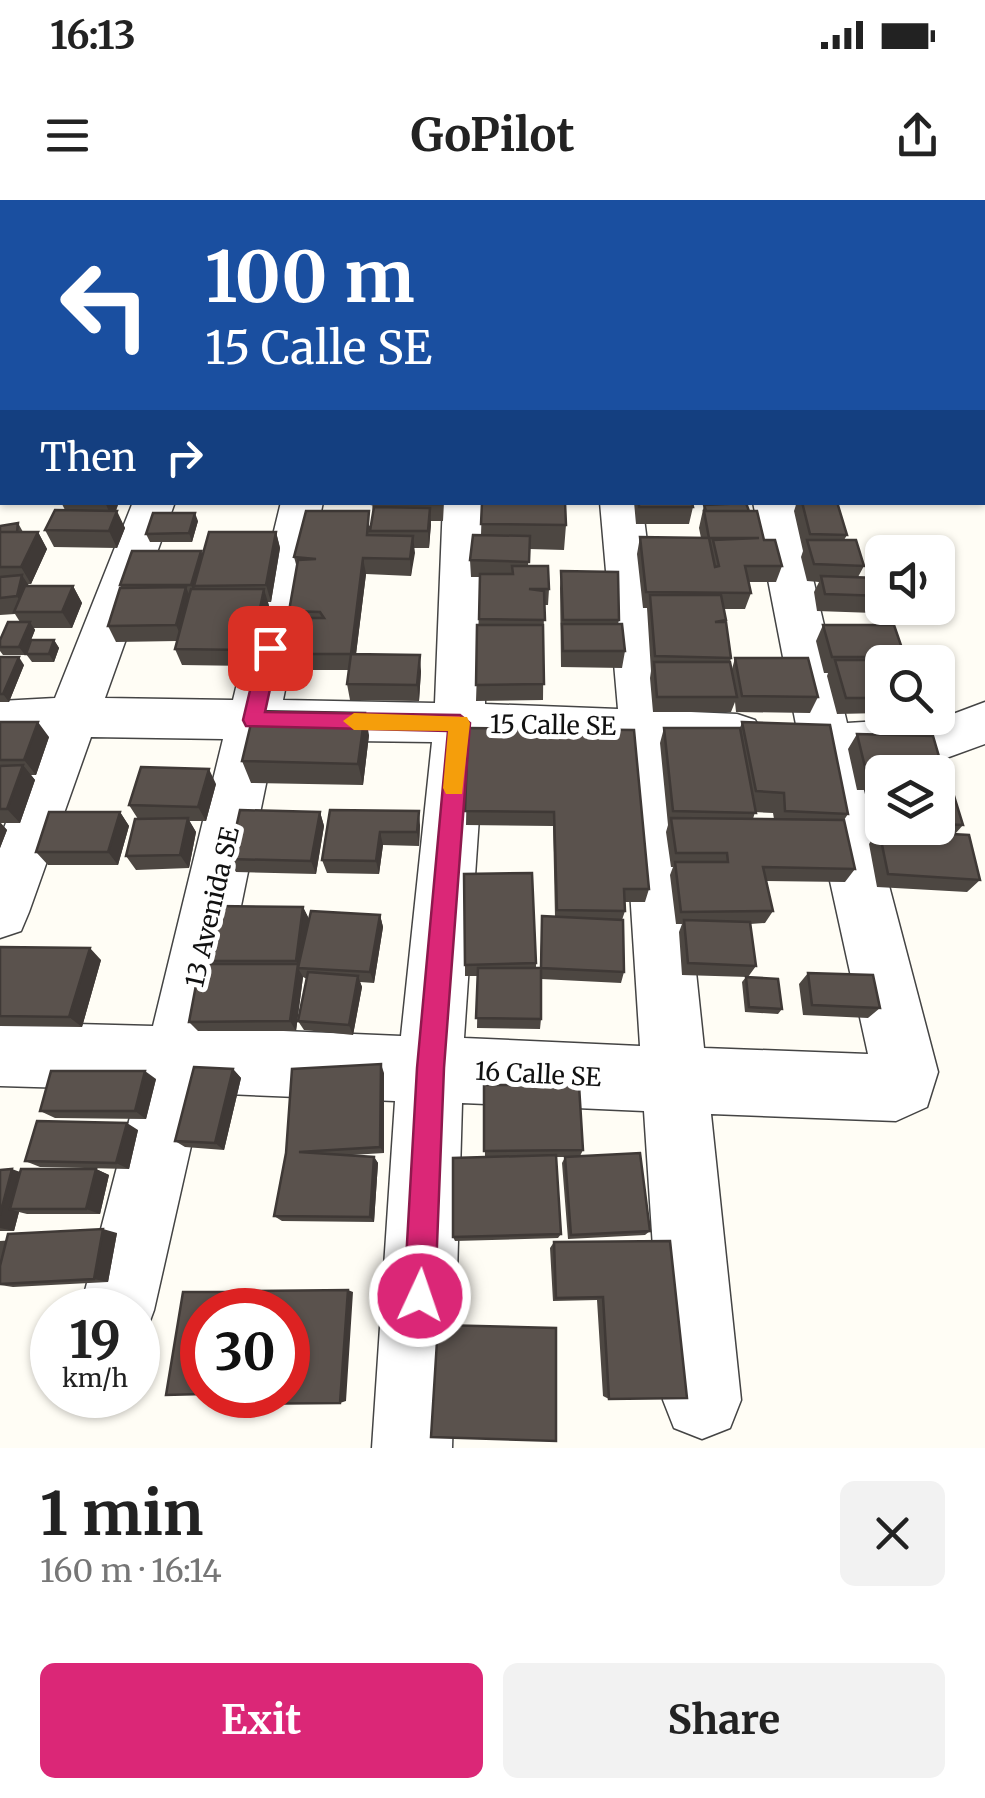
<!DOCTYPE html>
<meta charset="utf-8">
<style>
:root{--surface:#fff;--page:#f2f2f2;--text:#222;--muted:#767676;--accent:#db2777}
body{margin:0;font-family:Merriweather,serif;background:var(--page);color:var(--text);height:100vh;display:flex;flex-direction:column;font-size:38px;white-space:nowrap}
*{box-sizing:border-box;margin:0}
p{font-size:32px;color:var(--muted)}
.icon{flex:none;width:55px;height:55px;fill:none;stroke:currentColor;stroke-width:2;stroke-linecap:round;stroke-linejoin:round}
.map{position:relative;height:1248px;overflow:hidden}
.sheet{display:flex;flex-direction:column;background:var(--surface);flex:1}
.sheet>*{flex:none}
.banner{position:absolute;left:0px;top:0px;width:985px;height:305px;box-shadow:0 2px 8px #0004;background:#1a4fa0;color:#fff;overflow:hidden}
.fabs{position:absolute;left:865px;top:335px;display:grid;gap:20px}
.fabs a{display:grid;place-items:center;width:90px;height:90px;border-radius:15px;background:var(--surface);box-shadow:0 2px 8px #0004;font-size:50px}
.speed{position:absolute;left:30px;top:1088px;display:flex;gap:20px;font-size:50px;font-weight:700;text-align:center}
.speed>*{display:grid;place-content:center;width:130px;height:130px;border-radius:50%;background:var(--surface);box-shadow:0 2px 8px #0004;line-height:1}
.speed small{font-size:25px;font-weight:400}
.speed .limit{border:15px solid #d22;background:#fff;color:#111}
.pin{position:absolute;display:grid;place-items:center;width:85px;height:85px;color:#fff;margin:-42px;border-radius:20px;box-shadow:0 5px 15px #0006}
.me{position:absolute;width:110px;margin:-55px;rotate:3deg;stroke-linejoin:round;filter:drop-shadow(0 0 8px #0008)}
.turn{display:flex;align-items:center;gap:35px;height:210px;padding:0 40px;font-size:45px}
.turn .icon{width:130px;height:130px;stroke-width:2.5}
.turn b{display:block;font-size:70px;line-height:85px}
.then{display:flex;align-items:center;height:95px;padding:0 40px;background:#0003;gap:20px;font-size:38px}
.round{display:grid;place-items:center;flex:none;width:105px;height:105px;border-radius:15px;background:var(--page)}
.summary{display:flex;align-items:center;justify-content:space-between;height:170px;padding:0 40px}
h1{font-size:60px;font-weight:700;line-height:75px}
.action{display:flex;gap:20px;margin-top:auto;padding:20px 40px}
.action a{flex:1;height:115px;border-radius:15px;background:var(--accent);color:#fff;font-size:40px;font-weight:700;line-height:115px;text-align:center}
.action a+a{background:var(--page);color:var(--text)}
.status{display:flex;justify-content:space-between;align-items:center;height:70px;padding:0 50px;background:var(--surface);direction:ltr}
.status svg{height:28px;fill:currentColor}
header{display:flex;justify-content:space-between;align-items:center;height:130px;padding:0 40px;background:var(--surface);font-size:45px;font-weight:700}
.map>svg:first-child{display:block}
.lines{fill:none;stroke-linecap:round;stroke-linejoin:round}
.minor-casing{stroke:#444;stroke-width:3}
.minor{fill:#fff;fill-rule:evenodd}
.wall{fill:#4d4742;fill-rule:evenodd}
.shaded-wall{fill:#3f3936}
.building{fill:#5a524d;stroke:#3f3936;stroke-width:2.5;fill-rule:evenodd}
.route{fill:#db2777;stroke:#8e194d;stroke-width:2.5}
.slow{fill:#f59e0b}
.labels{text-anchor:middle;stroke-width:10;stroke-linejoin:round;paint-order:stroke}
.street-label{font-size:25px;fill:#111;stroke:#fff}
</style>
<div class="status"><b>16:13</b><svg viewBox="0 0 49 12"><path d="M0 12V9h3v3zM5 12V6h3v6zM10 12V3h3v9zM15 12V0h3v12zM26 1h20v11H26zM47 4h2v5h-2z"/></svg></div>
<header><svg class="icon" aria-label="menu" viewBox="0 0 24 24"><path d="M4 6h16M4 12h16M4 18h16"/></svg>GoPilot<svg class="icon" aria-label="share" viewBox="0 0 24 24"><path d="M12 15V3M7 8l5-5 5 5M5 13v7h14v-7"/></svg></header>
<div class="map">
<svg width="985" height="1248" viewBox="0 0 985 1248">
<rect width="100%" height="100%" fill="#fffdf5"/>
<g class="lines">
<g class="minor-casing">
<path id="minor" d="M 352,0 L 382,0 L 382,2 L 353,2 Z
M 465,0 L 495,0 L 495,2 L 466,2 Z
M 581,0 L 611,0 L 611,2 L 582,2 Z
M 841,0 L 871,0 L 872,2 L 843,2 Z
M 982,17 L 985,18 L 985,39 L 982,39 Z
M 133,302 L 175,302 L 105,498 L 233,500 L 281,302 L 323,302 L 283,500 L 435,503 L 443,302 L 485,302 L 485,504 L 618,509 L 600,302 L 642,302 L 668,511 L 737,514 L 755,520 L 763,534 L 755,548 L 737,554 L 673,552 L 704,848 L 868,854 L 799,540 L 753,302 L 795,302 L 847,523 L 945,517 L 985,502 L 985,544 L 949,557 L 856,560 L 938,872 L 927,907 L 896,921 L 711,914 L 741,1200 L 730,1228 L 702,1239 L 674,1228 L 663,1200 L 644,911 L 462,903 L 452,1248 L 372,1248 L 395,901 L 203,893 L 154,1110 L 144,1137 L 138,1139 L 138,1110 L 80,1110 L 137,890 L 0,886 L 0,822 L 153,826 L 223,539 L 91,537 L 29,712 L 21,731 L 0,738 L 0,638 L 39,539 L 0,541 L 0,501 L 55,498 ZM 275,540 L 432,542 L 401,836 L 216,828 ZM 484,544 L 621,550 L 640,846 L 464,838 Z"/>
</g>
<use href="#minor" class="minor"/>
</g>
<path class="wall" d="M 267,0 L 316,0 L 316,2 L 268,2 Z
M 379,0 L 413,0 L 413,2 L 379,2 Z
M 495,0 L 538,0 L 538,2 L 495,2 Z
M 61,302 L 119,302 L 116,311 L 125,328 L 117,348 L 54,347 L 45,330 L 65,310 Z
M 372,302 L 444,302 L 443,321 L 431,321 L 429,348 L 414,348 L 411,376 L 366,374 L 356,454 L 421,471 L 419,501 L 350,500 L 347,484 L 349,470 L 279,470 L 274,454 L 291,418 L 289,411 L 297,368 L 294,357 L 371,325 L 373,312 Z
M 482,302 L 566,325 L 564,350 L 529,349 L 528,366 L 549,389 L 548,405 L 544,405 L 543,500 L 476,501 L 480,377 L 471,377 L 470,360 L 481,335 Z
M 634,302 L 692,302 L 693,307 L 689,324 L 636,324 Z
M 797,302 L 837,302 L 847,335 L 844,340 L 864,366 L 858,377 L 882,397 L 874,413 L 817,411 L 814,392 L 819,382 L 807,381 L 801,357 L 803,351 L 794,311 Z
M 704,305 L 749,311 L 764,340 L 782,366 L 776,382 L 749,382 L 751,393 L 745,409 L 724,409 L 731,458 L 730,462 L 732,469 L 735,458 L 818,497 L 810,513 L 736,512 L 735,502 L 731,512 L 653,512 L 650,478 L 651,471 L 647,408 L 643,408 L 637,354 L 640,337 L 701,338 L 699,328 Z
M 198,321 L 192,342 L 150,342 L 146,334 Z
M 18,323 L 23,332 L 38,332 L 47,349 L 31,384 L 28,384 L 29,386 L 73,386 L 82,403 L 72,428 L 34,428 L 35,430 L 25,455 L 3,455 L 0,451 L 0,440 L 20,422 L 15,414 L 0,415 L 0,326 Z
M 276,332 L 280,348 L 271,402 L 268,402 L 269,406 L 263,435 L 257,435 L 249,466 L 182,465 L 175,449 L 177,441 L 116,442 L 108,426 L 121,388 L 120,385 L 201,351 L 202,356 Z
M 561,371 L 619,420 L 618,424 L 625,451 L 622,468 L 561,467 L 560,388 Z
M 823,425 L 905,457 L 902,462 L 882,462 L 882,513 L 837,514 L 827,476 L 828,473 L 824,473 L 816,441 Z
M 54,440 L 59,448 L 54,462 L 32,462 L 26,454 Z
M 0,457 L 24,465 L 9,502 L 0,502 Z
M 0,522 L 49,537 L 36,575 L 31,575 L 35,580 L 20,623 L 1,623 L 7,630 L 0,648 Z
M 742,522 L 848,614 L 844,620 L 855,669 L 845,682 L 766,681 L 773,711 L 765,723 L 750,724 L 756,766 L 748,777 L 682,775 L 679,732 L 682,724 L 676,724 L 670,675 L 673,667 L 671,667 L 666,632 L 668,625 L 660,543 L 664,528 L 740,528 ZM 755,612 L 773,613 L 774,619 L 753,619 Z
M 468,528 L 649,689 L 645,702 L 625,702 L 625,711 L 622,720 L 624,772 L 621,783 L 541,779 L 541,819 L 540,829 L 477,828 L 478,776 L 465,776 L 465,765 L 536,763 L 536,768 L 540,768 L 542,716 L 555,717 L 553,626 L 466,625 Z
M 857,534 L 933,536 L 945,577 L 941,583 L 950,583 L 963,625 L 955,634 L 969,635 L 980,680 L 967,692 L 877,687 L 869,644 L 875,635 L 865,596 L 869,590 L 857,590 L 848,549 ZM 882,572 L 938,572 L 938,628 L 882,628 Z
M 369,535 L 363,585 L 251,583 L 242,561 Z
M 216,584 L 206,621 L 189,621 L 196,632 L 189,668 L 136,670 L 126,656 L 138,619 L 129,605 Z
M 330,610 L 420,625 L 419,646 L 383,645 L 379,674 L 327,673 L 322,660 Z
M 120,612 L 129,626 L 118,665 L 48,665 L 36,652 Z
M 320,612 L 324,626 L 316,674 L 236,672 L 229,659 Z
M 303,707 L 309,719 L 380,715 L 383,727 L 374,783 L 360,782 L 362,787 L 353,835 L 304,830 L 298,821 L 307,779 L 303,777 L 296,831 L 198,831 L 189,822 L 208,764 L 205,761 Z
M 0,747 L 101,760 L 82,827 L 0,826 Z
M 808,773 L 880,808 L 868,818 L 803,815 L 799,784 Z
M 746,777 L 782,809 L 778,814 L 745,812 L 742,782 Z
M 233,869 L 241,878 L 224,950 L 185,947 L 175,941 Z
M 384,873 L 384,953 L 352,955 L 374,957 L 378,963 L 374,1022 L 282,1021 L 274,1016 L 286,953 Z
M 156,879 L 146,919 L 55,918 L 40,911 Z
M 484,885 L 583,950 L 580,956 L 650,1031 L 645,1035 L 568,1039 L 562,963 L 565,957 L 577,957 L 556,957 L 561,1034 L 558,1038 L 455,1041 L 453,1037 L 485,957 Z
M 138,930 L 129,969 L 40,967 L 25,961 Z
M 96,969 L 109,975 L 100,1014 L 27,1014 L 19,1012 L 14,1031 L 0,1031 L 0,970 L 21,972 Z
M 117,1033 L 108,1082 L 13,1087 L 0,1085 L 0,1041 Z
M 670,1041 L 609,1199 L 603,1196 L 597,1100 L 553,1101 L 550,1048 L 554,1042 Z"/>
<path class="shaded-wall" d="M 2,193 L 2,212 L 0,212 L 0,194 Z
M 105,302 L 119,302 L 112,319 Z
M 430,308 L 431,325 L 429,348 L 428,331 Z
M 117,311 L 125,328 L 117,348 L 109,331 Z
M 195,313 L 198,321 L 192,342 L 189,333 Z
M 38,332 L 47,349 L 31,384 L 21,367 Z
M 276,332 L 280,348 L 271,402 L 266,385 Z
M 413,336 L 415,353 L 411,376 L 410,359 Z
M 201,351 L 207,368 L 194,386 L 199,399 L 198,402 L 191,385 Z
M 363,358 L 366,374 L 354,470 L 351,454 Z
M 22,375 L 33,392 L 27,413 L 17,396 Z
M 73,386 L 82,403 L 72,428 L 62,412 Z
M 186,387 L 193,404 L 183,441 L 176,425 Z
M 264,389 L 269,406 L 263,435 L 258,418 Z
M 252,418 L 257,435 L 249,466 L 244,450 Z
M 30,422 L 35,430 L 25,455 L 19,447 Z
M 54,440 L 59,448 L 54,462 L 49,454 Z
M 420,455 L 421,471 L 419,501 L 417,485 Z
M 19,457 L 24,465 L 9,502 L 3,494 Z
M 365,513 L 369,535 L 363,585 L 358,564 Z
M 38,522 L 49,537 L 36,575 L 24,560 Z
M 23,565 L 35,580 L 20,623 L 7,609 Z
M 209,569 L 216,584 L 206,621 L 198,607 Z
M 419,611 L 420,625 L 419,646 L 417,632 Z
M 120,612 L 129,626 L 118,665 L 108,652 Z
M 320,612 L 324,626 L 316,674 L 311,661 Z
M 188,618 L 196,632 L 189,668 L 180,655 Z
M 0,623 L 7,630 L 0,648 Z
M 380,632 L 383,645 L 379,674 L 376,661 Z
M 303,707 L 309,719 L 298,768 L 303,777 L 296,831 L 290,821 L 298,765 L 296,761 Z
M 380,715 L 383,727 L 374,783 L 370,772 Z
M 90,748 L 101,760 L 82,827 L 69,817 Z
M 358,776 L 362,787 L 353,835 L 349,825 Z
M 381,864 L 384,873 L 384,953 L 380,947 Z
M 233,869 L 241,878 L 224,950 L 215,943 Z
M 145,871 L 156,879 L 146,919 L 135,911 Z
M 127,923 L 138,930 L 129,969 L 116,963 Z
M 374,957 L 378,963 L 374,1022 L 370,1017 Z
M 12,969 L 28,975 L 10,1009 L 19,1012 L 14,1031 L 0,1028 L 0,1015 Z
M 96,969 L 109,975 L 100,1014 L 86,1009 Z
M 103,1029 L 117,1033 L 108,1082 L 94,1079 Z
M 348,1090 L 353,1092 L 346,1201 L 340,1203 Z
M 242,1092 L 251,1094 L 249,1110 L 239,1110 Z"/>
<path class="building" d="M 8,0 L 36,0 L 36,2 L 8,2 Z
M 55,0 L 65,0 L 66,2 L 40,2 Z
M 96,0 L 121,0 L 122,2 L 96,2 Z
M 145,0 L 175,0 L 174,2 L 143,2 Z
M 420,0 L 466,0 L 465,2 L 420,2 Z
M 603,0 L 639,0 L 642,2 L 604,2 Z
M 982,68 L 985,68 L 985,82 L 982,82 Z
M 2,170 L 2,193 L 0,194 L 0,171 Z
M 372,302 L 442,302 L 442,304 L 372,304 Z
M 482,302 L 565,302 L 566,325 L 481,324 Z
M 639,302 L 692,302 L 693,307 L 639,307 Z
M 802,302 L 837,302 L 847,335 L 810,334 Z
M 746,303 L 749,311 L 706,311 L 704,305 Z
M 374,307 L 430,308 L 428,331 L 370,331 Z
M 55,310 L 117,311 L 109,331 L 45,330 Z
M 306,311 L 369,311 L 367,335 L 413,336 L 410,359 L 363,358 L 351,454 L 420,455 L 417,485 L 347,484 L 351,454 L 274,454 L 281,418 L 324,418 L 320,412 L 289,411 L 298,360 L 316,359 L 294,357 Z
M 704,311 L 757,311 L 764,340 L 775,340 L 782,366 L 745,366 L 751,393 L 646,392 L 640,337 L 709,338 ZM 709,338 L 759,338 L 713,340 L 719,366 L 715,367 Z
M 153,313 L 195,313 L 189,333 L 146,334 Z
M 18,323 L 17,332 L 0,332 L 0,326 Z
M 0,332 L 38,332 L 21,367 L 0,367 Z
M 209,332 L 276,332 L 266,385 L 194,386 Z
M 473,335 L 530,336 L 529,362 L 470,360 Z
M 807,340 L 856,340 L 864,366 L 814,364 Z
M 132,351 L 201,351 L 191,385 L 120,385 Z
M 512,366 L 548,366 L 549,389 L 529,389 L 544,391 L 545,420 L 479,419 L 480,374 L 513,374 Z
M 561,371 L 618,372 L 619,420 L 563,420 Z
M 22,375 L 17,396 L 0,398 L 0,377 Z
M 821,376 L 878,378 L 882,396 L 825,394 Z
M 25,386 L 73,386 L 62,412 L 14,412 Z
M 186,387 L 176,425 L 108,426 L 120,388 Z
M 191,389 L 264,389 L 258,418 L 252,418 L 244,450 L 175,449 Z
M 650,395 L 721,395 L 726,420 L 715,422 L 726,422 L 731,458 L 655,456 Z
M 8,422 L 30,422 L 19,447 L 0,447 L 0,440 Z
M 562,424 L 622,424 L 625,451 L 563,451 Z
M 477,425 L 543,425 L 544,484 L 476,485 Z
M 823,425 L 894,425 L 905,457 L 832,457 Z
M 31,440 L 54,440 L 49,454 L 26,454 Z
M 0,457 L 19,457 L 3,494 L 0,494 Z
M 735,458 L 808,458 L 818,497 L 742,496 Z
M 835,460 L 889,460 L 890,462 L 882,462 L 882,498 L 846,498 Z
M 654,462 L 730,462 L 737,497 L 657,497 Z
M 254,511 L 365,513 L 358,564 L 242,561 Z
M 0,522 L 38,522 L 24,560 L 0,560 Z
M 742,522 L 830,525 L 848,614 L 785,611 L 784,593 L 756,591 Z
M 468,528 L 634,530 L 649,689 L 624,689 L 625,711 L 557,710 L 554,612 L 465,611 Z
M 664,528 L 740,528 L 756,613 L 673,611 Z
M 857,534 L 933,536 L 945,577 L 938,577 L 938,572 L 882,572 L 882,576 L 867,575 Z
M 23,565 L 7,609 L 0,609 L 0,566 Z
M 141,567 L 209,569 L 198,607 L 129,605 Z
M 875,582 L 882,582 L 882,610 Z
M 938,583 L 950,583 L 963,625 L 938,624 Z
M 240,610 L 320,612 L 311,661 L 229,659 Z
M 330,610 L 419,611 L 417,632 L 380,632 L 376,661 L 322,660 Z
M 49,612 L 120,612 L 108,652 L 36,652 Z
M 188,618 L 180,655 L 126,656 L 135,619 Z
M 671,618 L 844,620 L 855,669 L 763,667 L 773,711 L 681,712 L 675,662 L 728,662 L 727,653 L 676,653 Z
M 879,630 L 969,635 L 980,680 L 888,674 Z
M 532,673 L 536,763 L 465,765 L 464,674 Z
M 216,706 L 303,707 L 296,761 L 205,761 Z
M 311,711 L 380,715 L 370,772 L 298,768 Z
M 542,716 L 623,720 L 624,772 L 541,768 Z
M 684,720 L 750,722 L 756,766 L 688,763 Z
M 0,747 L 90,748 L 69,817 L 0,816 Z
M 200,764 L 298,764 L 290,821 L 189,822 Z
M 478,768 L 541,768 L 541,819 L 476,818 Z
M 308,772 L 358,776 L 349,825 L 298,821 Z
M 808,773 L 873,775 L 880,808 L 812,805 Z
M 746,777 L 778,779 L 782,809 L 749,807 Z
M 381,864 L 380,947 L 299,952 L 374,957 L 370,1017 L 274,1016 L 286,953 L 292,869 Z
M 194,867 L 233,869 L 215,943 L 175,941 Z
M 51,871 L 145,871 L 135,911 L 40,911 Z
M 484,885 L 579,885 L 583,950 L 484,951 Z
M 37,921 L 127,923 L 116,963 L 25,961 Z
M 640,953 L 650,1031 L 571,1035 L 565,957 Z
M 556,955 L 561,1034 L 453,1037 L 453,958 Z
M 12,969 L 0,1015 L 0,970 Z
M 21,969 L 96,969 L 86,1009 L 10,1009 Z
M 103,1029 L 94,1079 L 0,1084 L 0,1066 L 8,1034 Z
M 670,1041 L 687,1198 L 609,1199 L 603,1097 L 556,1098 L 554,1042 Z
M 348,1090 L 340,1203 L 240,1204 L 241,1195 L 288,1195 L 288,1110 L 252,1110 L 254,1091 Z
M 183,1092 L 242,1092 L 239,1110 L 202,1110 L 202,1194 L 166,1195 Z
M 438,1125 L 556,1128 L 556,1241 L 431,1237 Z"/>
<path class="route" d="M 270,440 L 279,448 L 265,512 L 460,515 L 470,523 L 444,868 L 435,1096 L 431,1107 L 420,1111 L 409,1107 L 404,1096 L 417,868 L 448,531 L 246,526 L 243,520 L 260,448 Z"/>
<path class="slow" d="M 354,513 L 467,517 L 470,523 L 462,594 L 446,594 L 443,588 L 448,531 L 354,530 L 343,521 Z"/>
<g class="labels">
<g class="street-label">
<text transform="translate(553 525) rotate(1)" y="9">15 Calle SE</text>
<text transform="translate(212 707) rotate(-77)" y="9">13 Avenida SE</text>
<text transform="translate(538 874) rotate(3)" y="9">16 Calle SE</text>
</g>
</g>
</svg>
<div class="fabs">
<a><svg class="icon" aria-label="sound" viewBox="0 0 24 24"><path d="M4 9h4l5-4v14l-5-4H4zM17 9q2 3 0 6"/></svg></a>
<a><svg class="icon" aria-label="search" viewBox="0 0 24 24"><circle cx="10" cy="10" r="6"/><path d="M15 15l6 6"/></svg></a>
<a><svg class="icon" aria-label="layers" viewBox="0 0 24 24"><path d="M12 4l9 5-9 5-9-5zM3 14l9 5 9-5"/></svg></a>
</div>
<div class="speed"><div>19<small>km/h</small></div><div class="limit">30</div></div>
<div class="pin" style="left:270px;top:448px;background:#d93025"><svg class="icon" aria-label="arrive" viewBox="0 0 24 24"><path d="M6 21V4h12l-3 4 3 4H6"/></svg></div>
<svg class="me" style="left:420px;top:1096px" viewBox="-20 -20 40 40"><circle r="17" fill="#db2777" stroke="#fff" stroke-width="3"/><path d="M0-11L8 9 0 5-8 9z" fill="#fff"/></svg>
<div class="banner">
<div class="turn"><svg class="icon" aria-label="left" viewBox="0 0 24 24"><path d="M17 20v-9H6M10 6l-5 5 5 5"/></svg><div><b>100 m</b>15 Calle SE</div></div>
<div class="then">Then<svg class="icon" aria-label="right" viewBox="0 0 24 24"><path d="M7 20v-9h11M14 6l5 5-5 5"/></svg></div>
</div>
</div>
<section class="sheet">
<div class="summary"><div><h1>1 min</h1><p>160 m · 16:14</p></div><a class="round"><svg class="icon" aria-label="close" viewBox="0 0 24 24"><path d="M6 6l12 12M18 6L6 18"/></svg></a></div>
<div class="action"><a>Exit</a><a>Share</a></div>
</section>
